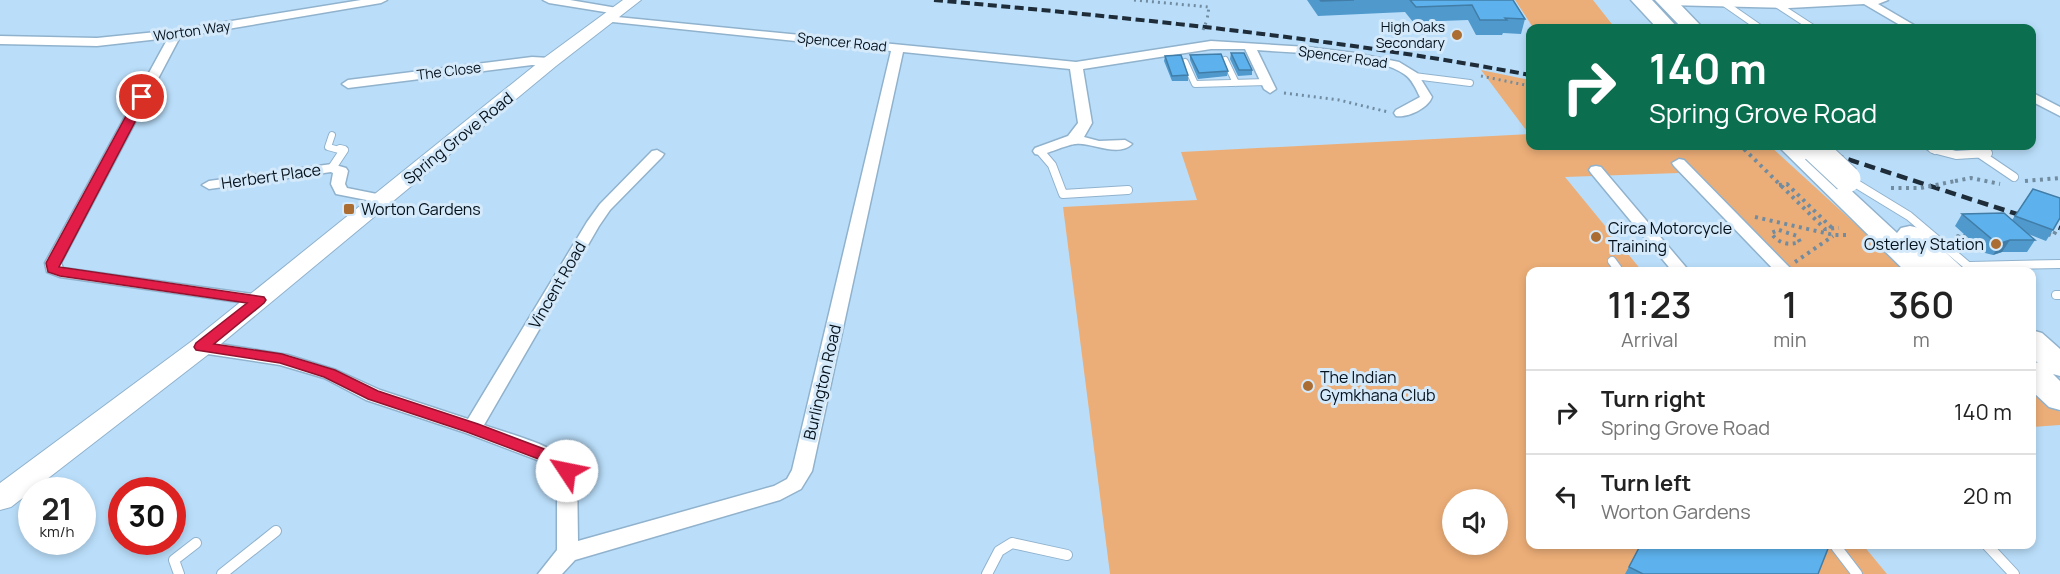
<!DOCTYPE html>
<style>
:root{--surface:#fff;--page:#f2f2f2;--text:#222;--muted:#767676;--line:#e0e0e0}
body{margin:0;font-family:Manrope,sans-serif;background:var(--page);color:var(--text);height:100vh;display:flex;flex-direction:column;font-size:22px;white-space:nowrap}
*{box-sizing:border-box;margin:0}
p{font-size:20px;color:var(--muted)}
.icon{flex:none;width:33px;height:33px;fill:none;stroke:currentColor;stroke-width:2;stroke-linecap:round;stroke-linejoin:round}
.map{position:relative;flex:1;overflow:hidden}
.panel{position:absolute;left:1526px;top:267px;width:510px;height:282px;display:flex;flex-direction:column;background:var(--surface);border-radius:12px;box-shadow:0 3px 9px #0003}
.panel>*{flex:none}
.guide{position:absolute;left:1526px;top:24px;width:510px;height:126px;border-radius:12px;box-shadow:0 3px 9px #0003;background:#0b6e4f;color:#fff;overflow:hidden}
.buttons{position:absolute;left:1442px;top:489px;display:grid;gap:12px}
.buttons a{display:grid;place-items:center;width:66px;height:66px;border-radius:50%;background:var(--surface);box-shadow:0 3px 9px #0003;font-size:30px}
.speed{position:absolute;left:18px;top:477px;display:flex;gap:12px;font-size:30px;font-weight:700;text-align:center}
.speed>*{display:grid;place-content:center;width:78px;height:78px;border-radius:50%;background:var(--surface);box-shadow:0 3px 9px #0003;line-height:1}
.speed small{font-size:15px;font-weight:400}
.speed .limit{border:9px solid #d22;background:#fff;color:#111}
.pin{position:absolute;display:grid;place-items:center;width:51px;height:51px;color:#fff;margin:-26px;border:3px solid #fff;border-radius:50%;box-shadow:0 2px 6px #0007}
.me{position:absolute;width:66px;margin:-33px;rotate:304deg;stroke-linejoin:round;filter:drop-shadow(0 0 4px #0008)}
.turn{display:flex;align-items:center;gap:21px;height:126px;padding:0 24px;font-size:27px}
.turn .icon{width:78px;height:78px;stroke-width:2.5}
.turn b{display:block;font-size:42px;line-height:51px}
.eta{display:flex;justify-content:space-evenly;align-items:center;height:102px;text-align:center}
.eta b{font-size:36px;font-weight:600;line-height:42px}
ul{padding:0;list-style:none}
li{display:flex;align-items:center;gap:18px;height:84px;padding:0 24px;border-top:2px solid var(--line)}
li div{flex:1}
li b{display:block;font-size:22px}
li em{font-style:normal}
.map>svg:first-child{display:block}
.green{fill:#ecae78;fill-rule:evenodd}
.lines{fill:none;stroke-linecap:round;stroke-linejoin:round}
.service-far2-casing{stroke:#90b2cd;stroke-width:8}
.service-far1-casing{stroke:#90b2cd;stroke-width:10}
.service-casing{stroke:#90b2cd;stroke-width:12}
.minor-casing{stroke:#90b2cd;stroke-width:3}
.secondary-casing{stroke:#90b2cd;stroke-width:2}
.trunk-casing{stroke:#90b2cd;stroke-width:3}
.path-far1{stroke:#718ca0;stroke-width:3;stroke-dasharray:2 4;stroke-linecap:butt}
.path{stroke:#718ca0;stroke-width:4;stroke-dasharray:3 4.5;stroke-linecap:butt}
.service-far2{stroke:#fff;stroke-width:6}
.service-far1{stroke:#fff;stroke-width:8}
.service{stroke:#fff;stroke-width:10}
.minor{fill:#fff;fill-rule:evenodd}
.secondary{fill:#fff;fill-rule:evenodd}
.trunk{fill:#fff;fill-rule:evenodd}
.rail-far1{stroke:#1e2d39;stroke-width:4;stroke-dasharray:9 4.5;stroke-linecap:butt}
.rail{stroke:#1e2d39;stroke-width:4.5;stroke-dasharray:11 6;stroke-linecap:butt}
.trunk-bridge-far1-casing{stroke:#90b2cd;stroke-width:23;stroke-linecap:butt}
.trunk-bridge-casing{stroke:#90b2cd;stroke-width:29;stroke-linecap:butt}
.path-bridge-far1{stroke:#718ca0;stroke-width:3;stroke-dasharray:2 4;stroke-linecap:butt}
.path-bridge{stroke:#718ca0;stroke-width:4;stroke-dasharray:3 4.5;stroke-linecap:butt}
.trunk-bridge-far1{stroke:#fff;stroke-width:22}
.trunk-bridge{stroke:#fff;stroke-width:27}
.wall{fill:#5099cd}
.shaded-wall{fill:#417da7}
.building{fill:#5db2ee;stroke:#417da7;stroke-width:1.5}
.route{fill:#e11d48;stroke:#92132f;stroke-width:1.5}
.poi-dot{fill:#ab6d32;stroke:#d4e9fa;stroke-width:2}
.labels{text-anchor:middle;stroke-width:6;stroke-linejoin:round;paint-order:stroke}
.far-poi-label{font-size:14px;fill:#05111b;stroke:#d4e9fa;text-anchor:end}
.far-street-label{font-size:14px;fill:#05111b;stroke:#d4e9fa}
.street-label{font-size:16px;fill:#05111b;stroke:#d4e9fa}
.poi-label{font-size:16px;fill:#05111b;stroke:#d4e9fa;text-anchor:start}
</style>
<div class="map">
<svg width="2060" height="574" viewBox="0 0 2060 574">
<rect width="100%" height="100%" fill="#badefa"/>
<path class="green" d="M 1515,0 L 1593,0 L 1615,28 L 1532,26 Z
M 1481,70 L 1530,80 L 1530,146 L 1770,146 L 1907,271 L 1775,271 L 1679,173 L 1565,177 L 1642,271 L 1530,272 L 1530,544 L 1863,545 L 1887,574 L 1110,574 L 1063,207 L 1197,200 L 1181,152 L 1529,134 ZM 1452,500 L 1497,500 L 1497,544 L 1452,544 Z
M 2031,385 L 2060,412 L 2060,425 L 2031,427 Z"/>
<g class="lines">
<g class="service-far2-casing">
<path id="service-far2" d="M 1770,0 L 1813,28
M 1724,3 L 1760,28
M 1225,60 L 1236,83
M 1185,62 L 1195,84 L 1267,82
M 1414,76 L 1470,83
M 332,135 L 328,147 L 343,151
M 1927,146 L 1935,151
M 1981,146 L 1986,151"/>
</g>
<g class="service-far1-casing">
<path id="service-far1" d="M 1933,149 L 1956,155 L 1988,153 L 1984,149
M 1040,151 L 1052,165 L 1063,194 L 1128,190
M 1980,154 L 2014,177
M 332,168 L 344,150 L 340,149
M 1850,180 L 1909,216 L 1975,272
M 1612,261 L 1620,272
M 1970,266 L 2060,264
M 2056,295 L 2060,295"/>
</g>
<g class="service-casing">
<path id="service" d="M 1834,544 L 1857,574
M 1986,544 L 2014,574
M 179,574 L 174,560 L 196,543
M 222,574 L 276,531
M 987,574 L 999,551 L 1012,543 L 1067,555"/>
</g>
<g class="minor-casing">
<path id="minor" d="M 361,0 L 387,0 L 381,3 L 180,37 L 61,263 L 63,268 L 259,295 L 265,296 L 267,300 L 265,304 L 259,305 L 60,277 L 47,272 L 45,263 L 168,38 L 97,46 L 0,44 L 0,36 L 97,38 L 176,30 Z
M 543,0 L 570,0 L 617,8 L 623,11 L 617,14 L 549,3 Z
M 1663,0 L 1888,0 L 1878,4 L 1919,28 L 1905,28 L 1864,4 L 1789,8 L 1667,5 L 1663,4 Z
M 607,16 L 1076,62 L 1211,41 L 1307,47 L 1355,53 L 1399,62 L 1417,73 L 1432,97 C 1428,108 1408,118 1396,116 L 1394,113 L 1396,110 L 1420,97 C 1416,89 1412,79 1404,74 C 1377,54 1292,53 1257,50 L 1276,89 L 1270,93 L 1264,89 L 1245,49 L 1211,49 L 1083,69 L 1092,123 L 1084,137 L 1099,141 L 1125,140 L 1132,144 C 1118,158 1091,142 1076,144 C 1069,144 1049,153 1040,155 L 1035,154 L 1033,151 L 1035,148 L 1068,136 L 1078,123 L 1070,69 L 903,52 L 812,471 L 801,489 L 780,500 L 575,560 L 562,574 L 538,574 L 557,550 L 557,473 L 548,464 L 466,433 L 366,400 L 324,378 L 280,365 L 201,353 L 195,351 L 192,347 L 195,343 L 201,341 L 288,355 L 336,370 L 380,390 L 468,419 L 587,222 L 600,204 L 652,151 L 657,150 L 664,154 L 662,157 L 610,210 L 599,226 L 484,425 C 511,435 563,446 577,471 L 578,541 L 774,486 L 787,479 L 792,470 L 891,51 L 603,21 L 601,19 Z
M 532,57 L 550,58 L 556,62 L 550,66 L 532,65 L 348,88 L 342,84 L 348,80 Z
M 2031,92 L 2060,107 L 2060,116 L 2031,101 Z
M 1679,159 L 1684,160 L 1794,272 L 1776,272 L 1674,166 L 1672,163 Z
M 332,164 L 346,168 L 348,171 L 345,184 L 347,188 L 387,196 L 389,199 L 382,203 L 336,194 L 331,184 L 333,173 L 331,172 L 209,189 L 202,185 L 209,181 Z
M 1596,166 L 1601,167 L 1690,272 L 1673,272 L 1591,173 L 1589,170 L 1591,167 Z"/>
</g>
<g class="secondary-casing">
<path id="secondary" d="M 623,0 L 641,0 L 556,66 L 210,353 L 11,507 L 0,510 L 0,483 L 192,341 L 544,58 Z"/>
</g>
<g class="trunk-casing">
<path id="trunk" d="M 1631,0 L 1652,0 L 1678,28 L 1657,28 Z
M 1655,0 L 1676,0 L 1703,28 L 1682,28 Z
M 1778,146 L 1803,146 L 1897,233 L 1901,228 L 1910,226 L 1919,228 L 1967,272 L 1906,272 Z
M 2031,330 L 2042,333 L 2060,349 L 2060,376 L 2053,374 L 2060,381 L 2060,410 L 2049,407 L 2031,390 L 2031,361 L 2038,363 L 2031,357 Z"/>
</g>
<path class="path-far1" d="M 1134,0 L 1209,7 L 1207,20
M 1481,76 L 1530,86
M 1284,93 L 1339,100 L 1388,112
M 1741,146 L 1746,151"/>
<path class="path" d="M 1744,149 L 1825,229 L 1839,228
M 1955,181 L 1971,178 L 2000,184
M 2025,181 L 2060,178
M 1779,185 L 1787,184 L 1832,228
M 1891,188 L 1921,188
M 1755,217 L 1834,235 L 1846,235
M 1779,230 L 1797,236 L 1800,242 C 1788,246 1778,243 1771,233 Z
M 2048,234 L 2053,236 L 2057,229
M 1958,240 L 1962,240 L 1958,236 L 1970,236
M 1962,240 L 1967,244 L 1978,244
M 1795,262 L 1833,236"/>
<use href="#service-far2" class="service-far2"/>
<use href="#service-far1" class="service-far1"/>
<use href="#service" class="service"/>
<use href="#minor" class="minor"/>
<use href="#secondary" class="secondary"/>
<use href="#trunk" class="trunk"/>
<path class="rail-far1" d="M 934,0 C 1134,18 1333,38 1530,75
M 1806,146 L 1821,151"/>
<path class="rail" d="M 1816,149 L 2060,228"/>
<g class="trunk-bridge-far1-casing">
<path id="trunk-bridge-far1" d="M 1812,146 L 1817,151"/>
</g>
<g class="trunk-bridge-casing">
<path id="trunk-bridge" d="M 1815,149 L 1847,179"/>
</g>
<path class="path-bridge-far1" d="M 1203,30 L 1207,20"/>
<path class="path-bridge" d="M 1921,188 L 1955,181"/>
<use href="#trunk-bridge-far1" class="trunk-bridge-far1"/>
<use href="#trunk-bridge" class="trunk-bridge"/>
</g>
<path class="wall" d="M 1307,0 L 1513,0 L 1525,19 L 1521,34 L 1503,33 L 1502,35 L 1476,35 L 1468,20 L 1413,22 L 1405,12 L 1318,16 Z
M 1231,53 L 1252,70 L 1252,75 L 1238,76 L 1230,59 Z
M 1190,55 L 1228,71 L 1227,76 L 1198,79 L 1190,60 Z
M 1165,56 L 1188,75 L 1188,81 L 1172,81 L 1164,61 Z
M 2033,189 L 2053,230 L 2046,241 L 2028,234 L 2035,240 L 2027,252 L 2002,252 L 1993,255 L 1985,253 L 1955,226 L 1962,214 L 2012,220 Z
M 1641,544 L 1818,574 L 1625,574 Z"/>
<path class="shaded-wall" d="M 2010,240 L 2002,252 L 1993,255 L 2001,243 Z"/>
<path class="building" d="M 1320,0 L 1354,0 L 1321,1 Z
M 1410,0 L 1513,0 L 1525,19 L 1505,18 L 1507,20 L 1480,20 L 1472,5 L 1416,7 Z
M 1231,53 L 1244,53 L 1252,70 L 1239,70 Z
M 1221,54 L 1228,71 L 1199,73 L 1190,55 Z
M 1181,55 L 1188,75 L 1172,76 L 1165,56 Z
M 2033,189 L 2060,198 L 2060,218 L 2053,230 L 2015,216 Z
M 2004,213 L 2035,240 L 2010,240 L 2001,243 L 1993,240 L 1962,214 Z
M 1641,544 L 1825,544 L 1829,546 L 1818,574 L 1643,574 L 1629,567 Z"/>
<path class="route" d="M 138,94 L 142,94 L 148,97 L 59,267 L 264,297 L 266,300 L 264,303 L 214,344 L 282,354 L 335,370 L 378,391 L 478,424 L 560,455 L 575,471 L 573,475 L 567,477 L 561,475 L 549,463 L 467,432 L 368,399 L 324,377 L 280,363 L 196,350 L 194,347 L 196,343 L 247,303 L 60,276 L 48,272 L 46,263 Z"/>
<g class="poi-dot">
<circle cx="1457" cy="35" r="6"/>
<rect x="343" y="203" width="12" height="12" rx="3"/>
<circle cx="1596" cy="237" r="6"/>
<circle cx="1996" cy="244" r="6"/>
<circle cx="1308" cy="386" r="6"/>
</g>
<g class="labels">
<g class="far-poi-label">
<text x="1445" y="32">High Oaks<tspan x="1445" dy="16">Secondary</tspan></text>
</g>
<g class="far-street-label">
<text transform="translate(192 31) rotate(-8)" y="5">Worton Way</text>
<text transform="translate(842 42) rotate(6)" y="5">Spencer Road</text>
<text transform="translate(1343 57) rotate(8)" y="5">Spencer Road</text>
<text transform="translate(449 71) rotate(-7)" y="5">The Close</text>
</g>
<g class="street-label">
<text transform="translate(458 138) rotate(-39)" y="6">Spring Grove Road</text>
<text transform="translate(271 176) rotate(-8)" y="6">Herbert Place</text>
<text transform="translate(557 285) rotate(-60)" y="6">Vincent Road</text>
<text transform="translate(822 382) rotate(-77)" y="6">Burlington Road</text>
</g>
<g class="poi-label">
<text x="361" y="215">Worton Gardens</text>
<text x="1608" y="234">Circa Motorcycle<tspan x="1608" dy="18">Training</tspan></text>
<text x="1984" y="250" text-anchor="end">Osterley Station</text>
<text x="1320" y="383">The Indian<tspan x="1320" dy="18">Gymkhana Club</tspan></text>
</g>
</g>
</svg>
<div class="buttons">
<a><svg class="icon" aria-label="sound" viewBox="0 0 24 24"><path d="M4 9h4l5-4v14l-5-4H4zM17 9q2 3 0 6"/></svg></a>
</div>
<div class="speed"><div>21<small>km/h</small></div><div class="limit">30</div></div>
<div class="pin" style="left:142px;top:97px;background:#d93025"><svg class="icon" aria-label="arrive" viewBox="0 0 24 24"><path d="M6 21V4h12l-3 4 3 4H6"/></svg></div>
<svg class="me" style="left:567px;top:471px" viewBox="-20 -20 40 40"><circle r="19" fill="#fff"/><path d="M0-13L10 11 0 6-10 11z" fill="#e11d48"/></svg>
<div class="guide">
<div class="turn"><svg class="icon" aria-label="right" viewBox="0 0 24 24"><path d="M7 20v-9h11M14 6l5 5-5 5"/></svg><div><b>140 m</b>Spring Grove Road</div></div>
</div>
<section class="panel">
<div class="eta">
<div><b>11:23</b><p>Arrival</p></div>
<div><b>1</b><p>min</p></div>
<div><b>360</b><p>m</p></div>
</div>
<ul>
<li><svg class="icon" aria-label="right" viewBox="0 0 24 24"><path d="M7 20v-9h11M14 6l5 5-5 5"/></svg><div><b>Turn right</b><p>Spring Grove Road</p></div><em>140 m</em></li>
<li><svg class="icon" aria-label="left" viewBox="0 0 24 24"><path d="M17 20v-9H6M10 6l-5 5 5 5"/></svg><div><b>Turn left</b><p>Worton Gardens</p></div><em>20 m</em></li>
</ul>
</section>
</div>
